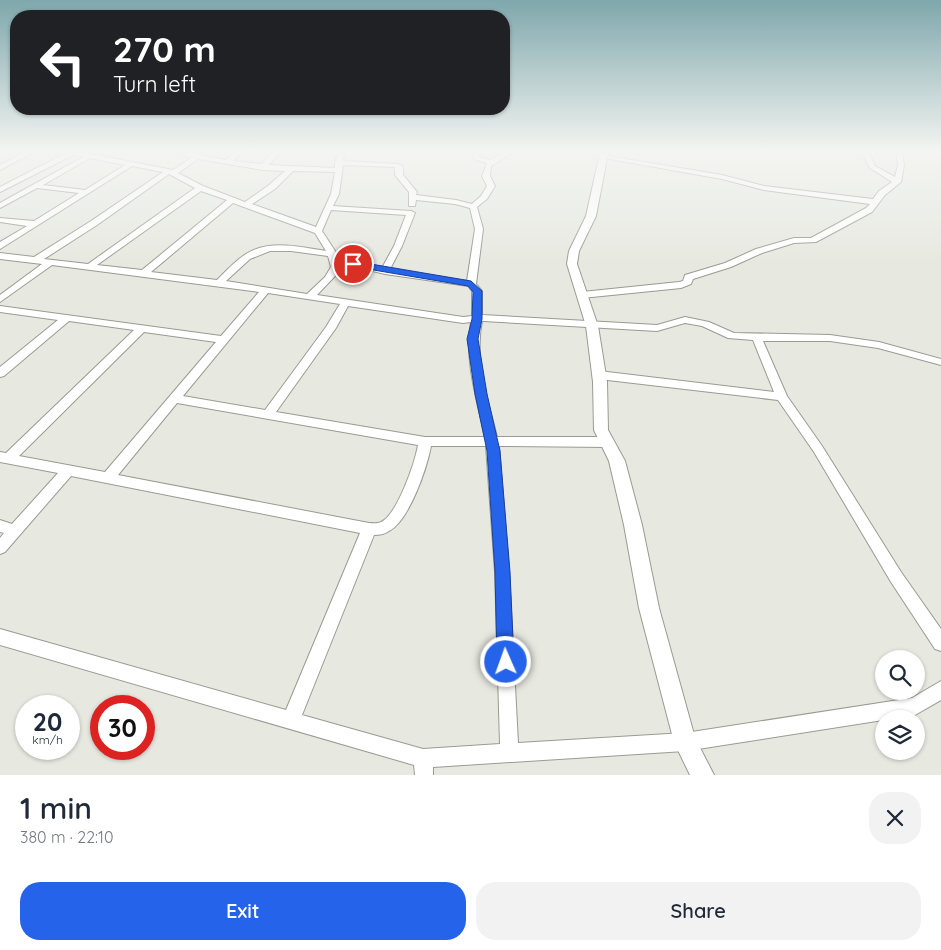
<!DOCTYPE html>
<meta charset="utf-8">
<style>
:root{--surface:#fff;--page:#f2f2f3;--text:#1f2937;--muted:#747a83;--accent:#2563eb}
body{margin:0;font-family:Quicksand,sans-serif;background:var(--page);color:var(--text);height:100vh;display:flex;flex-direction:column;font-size:19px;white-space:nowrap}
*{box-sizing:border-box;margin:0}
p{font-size:16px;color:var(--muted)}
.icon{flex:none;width:28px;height:28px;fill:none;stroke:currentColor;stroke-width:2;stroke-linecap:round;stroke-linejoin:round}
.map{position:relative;height:775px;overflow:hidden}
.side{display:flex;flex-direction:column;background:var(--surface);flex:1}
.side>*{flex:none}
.banner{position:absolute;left:10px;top:10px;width:500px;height:105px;border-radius:20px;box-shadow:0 1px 4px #0004;background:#202124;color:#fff;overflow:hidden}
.controls{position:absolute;left:875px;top:650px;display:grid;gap:10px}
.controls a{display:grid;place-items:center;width:50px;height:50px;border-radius:50%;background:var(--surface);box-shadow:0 1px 4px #0004;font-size:25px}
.speed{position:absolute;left:15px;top:695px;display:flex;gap:10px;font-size:25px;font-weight:700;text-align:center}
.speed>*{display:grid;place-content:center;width:65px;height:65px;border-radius:50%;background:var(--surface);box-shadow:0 1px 4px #0004;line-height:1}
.speed small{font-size:12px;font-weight:400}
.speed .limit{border:8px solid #d22;background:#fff;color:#111}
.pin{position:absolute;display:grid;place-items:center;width:42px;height:42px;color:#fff;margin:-21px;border:2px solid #fff;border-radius:50%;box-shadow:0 1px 5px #0007}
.me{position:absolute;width:55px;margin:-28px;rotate:358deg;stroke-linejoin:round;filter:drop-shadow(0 0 4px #0008)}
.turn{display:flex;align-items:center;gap:18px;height:105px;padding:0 20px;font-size:22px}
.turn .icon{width:65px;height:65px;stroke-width:2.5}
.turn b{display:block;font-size:35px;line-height:42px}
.round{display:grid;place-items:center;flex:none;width:52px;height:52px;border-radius:20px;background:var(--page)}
.summary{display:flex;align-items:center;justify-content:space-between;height:85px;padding:0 20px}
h1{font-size:30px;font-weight:600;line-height:38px}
.primary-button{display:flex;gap:10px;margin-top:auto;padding:10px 20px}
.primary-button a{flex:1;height:58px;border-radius:20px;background:var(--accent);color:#fff;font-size:20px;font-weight:600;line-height:58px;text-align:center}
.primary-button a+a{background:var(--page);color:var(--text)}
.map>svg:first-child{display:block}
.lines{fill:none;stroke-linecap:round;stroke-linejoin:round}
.minor-casing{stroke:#999b93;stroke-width:2}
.tertiary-casing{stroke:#999b93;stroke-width:2}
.minor{fill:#fff;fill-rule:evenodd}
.tertiary{fill:#fff;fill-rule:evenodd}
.route{fill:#2563eb;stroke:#184099}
</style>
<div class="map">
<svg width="941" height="775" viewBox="0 0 941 775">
<rect width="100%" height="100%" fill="#e7e9e1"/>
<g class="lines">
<g class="minor-casing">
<path id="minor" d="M 23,153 L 32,153 L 0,170 L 0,165 Z
M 66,153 L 86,153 L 173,170 L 191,158 L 175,153 L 202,153 L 203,156 L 226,160 L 233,153 L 241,153 L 233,161 L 262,164 L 272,153 L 279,153 L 269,165 L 335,168 L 335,163 L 338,153 L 344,153 L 343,161 L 399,164 L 403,167 L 403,175 L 417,192 L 416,195 L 456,200 L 472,204 L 481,196 L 487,186 L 482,176 L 487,163 L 474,159 L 471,153 L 477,153 L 479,157 L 491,160 L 503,153 L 511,153 L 491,166 L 490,176 L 495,186 L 487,199 L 477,207 L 483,229 L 476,284 L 482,291 L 482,315 L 657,325 L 685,317 L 709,322 L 734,333 L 830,335 L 879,342 L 941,359 L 941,365 L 878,348 L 830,341 L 763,341 L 787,396 L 822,446 L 901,572 L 941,629 L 941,651 L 935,649 L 891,582 L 814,452 L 778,400 L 599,379 L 593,375 L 599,371 L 774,392 L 753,340 L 728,338 L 702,326 L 685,323 L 657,331 L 484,321 L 482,321 C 474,359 488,400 497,437 L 607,437 L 611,439 L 613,442 L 611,445 L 607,447 L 499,446 L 509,572 L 518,743 L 685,733 L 912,698 L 941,681 L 941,700 L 915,715 L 685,751 L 433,767 L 433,775 L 415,775 L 414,765 L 0,645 L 0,629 L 286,710 L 360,533 L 71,476 L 5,552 L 0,554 L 0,538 L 4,533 L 0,532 L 0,520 L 12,524 L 58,473 L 0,462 L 0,452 L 6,453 L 134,330 L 69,321 L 4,376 L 0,377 L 0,367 L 58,320 L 0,312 L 0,306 L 221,336 L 259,292 L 52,265 L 0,302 L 0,295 L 42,264 L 0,259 L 0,253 L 34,257 L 91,221 L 163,172 L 132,166 L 0,249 L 0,242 L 27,226 L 0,222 L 0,218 L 34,221 L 79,193 L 37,188 L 0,208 L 0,203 L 83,157 L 73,155 L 0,192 L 0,187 ZM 90,158 L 125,165 L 85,190 L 43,185 ZM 198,159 L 263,170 L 285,171 L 269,185 L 245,202 L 203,186 L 178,173 ZM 343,165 L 395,167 L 395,175 L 409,192 L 409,206 L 415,206 L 416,200 L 455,204 L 470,208 L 475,229 L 467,281 L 390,269 L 402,246 L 415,213 L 411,211 L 333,206 L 339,194 ZM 293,171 L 335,172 L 331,194 L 316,227 L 252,204 L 275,189 ZM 169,174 L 195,188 L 88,264 L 44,259 L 97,225 ZM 201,191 L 227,200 L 142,270 L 97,265 ZM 233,203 L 315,233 L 326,251 C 300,247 269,239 246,254 C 235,261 226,271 217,280 L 151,272 ZM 331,210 L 406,215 L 394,246 L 382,268 L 338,258 L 337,254 L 322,231 ZM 270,251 L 291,251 L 328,256 L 331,267 L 325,277 L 307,294 L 226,281 L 250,259 ZM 339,263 L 385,274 L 468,286 L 472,291 L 472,316 L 463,317 L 317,295 L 336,275 ZM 268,293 L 340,304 L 326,327 L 265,410 L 183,396 ZM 348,306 L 463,323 L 471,322 C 464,359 477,400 485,437 L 425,437 L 276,412 L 336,328 ZM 144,332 L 216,342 L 105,472 L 19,456 ZM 177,403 L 418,445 C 415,463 397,515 381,522 C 378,524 372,523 369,523 L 118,475 ZM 431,446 L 486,446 L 495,572 L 500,744 L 423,749 L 302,715 L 374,535 C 379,535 385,534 389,531 C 409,521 427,468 431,446 Z
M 862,153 L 869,153 L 875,166 L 895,177 L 898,165 L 896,153 L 902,153 L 904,165 L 901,182 L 885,195 L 872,212 L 816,242 L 794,243 L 762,253 L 731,267 L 693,279 L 691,284 L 681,288 L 582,298 L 577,295 L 582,292 L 679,282 L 683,281 L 685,275 L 725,263 L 756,249 L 794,238 L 811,238 L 866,208 L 870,204 L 764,190 L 722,179 L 604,158 L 602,157 L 602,155 L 722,175 L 764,186 L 873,199 L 879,191 L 892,182 L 870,168 Z"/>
</g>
<g class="tertiary-casing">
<path id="tertiary" d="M 600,153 L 608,153 L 596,216 L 579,251 L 577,264 L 598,326 L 607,382 L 608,430 L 625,461 L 642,525 L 659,608 L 695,738 L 714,775 L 690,775 L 674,742 L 639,608 L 624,525 L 609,461 L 594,430 L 593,382 L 586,326 L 567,264 L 569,251 L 586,216 Z"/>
</g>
<use href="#minor" class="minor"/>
<use href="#tertiary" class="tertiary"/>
</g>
<linearGradient id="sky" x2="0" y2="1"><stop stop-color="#7fa7ac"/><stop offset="0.58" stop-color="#f4f5f2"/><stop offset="1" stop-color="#f4f5f2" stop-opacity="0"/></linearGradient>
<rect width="941" height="262" fill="url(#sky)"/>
<path class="route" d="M 353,261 L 471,281 L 482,291 L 482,319 L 478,339 L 487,394 L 500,451 L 510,572 L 514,662 L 512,668 L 506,670 L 500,668 L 497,662 L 495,572 L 487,451 L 475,394 L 467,339 L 472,319 L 473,292 L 468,286 L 350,266 L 348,264 Z"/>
</svg>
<div class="controls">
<a><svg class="icon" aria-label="search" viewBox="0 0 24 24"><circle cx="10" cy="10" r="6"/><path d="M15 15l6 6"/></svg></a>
<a><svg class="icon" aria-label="layers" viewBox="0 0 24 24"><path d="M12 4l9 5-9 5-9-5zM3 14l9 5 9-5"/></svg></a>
</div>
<div class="speed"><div>20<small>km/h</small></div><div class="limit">30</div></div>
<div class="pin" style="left:353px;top:264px;background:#d93025"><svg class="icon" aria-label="arrive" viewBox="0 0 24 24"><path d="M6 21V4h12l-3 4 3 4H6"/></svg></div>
<svg class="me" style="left:506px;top:662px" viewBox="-20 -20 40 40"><circle r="17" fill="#2563eb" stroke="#fff" stroke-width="3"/><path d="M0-11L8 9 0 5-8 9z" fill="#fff"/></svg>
<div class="banner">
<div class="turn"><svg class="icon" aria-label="left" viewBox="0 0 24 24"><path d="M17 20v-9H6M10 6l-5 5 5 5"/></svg><div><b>270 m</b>Turn left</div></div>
</div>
</div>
<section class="side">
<div class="summary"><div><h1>1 min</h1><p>380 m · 22:10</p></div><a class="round"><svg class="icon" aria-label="close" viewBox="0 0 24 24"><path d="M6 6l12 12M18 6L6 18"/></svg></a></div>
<div class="primary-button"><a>Exit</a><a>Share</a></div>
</section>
